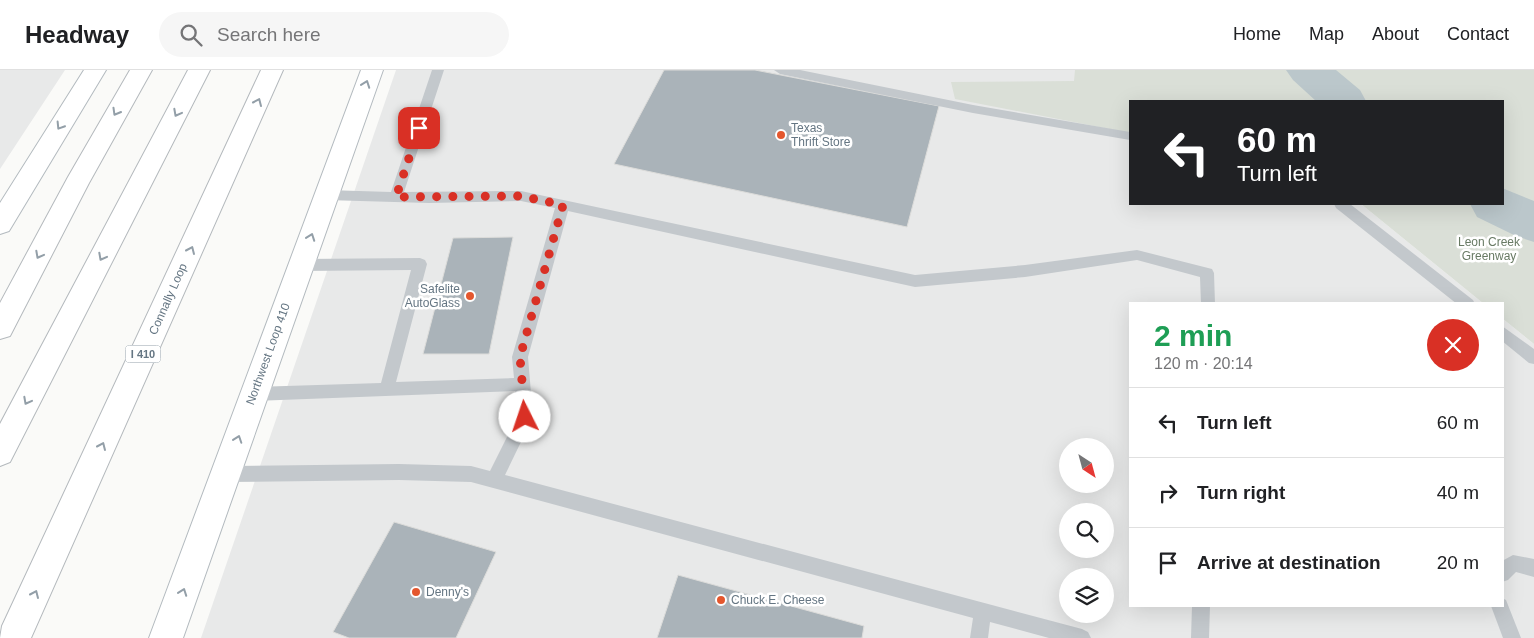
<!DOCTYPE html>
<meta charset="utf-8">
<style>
:root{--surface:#fff;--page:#f6f6f6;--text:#202124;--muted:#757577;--line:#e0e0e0}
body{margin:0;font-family:Arial,sans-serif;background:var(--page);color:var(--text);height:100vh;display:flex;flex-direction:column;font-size:19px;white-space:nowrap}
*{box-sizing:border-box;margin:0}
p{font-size:16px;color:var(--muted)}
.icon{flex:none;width:28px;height:28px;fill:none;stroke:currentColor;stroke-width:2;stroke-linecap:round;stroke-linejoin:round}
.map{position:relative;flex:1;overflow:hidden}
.side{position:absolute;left:1129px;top:232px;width:375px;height:305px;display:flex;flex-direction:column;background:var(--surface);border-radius:0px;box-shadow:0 5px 20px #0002}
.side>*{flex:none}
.top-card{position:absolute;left:1129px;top:30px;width:375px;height:105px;border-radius:0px;box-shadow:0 5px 20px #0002;background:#202124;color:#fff;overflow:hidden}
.needle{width:32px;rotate:144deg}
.tools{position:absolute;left:1059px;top:368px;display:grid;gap:10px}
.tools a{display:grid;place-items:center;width:55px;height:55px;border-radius:50%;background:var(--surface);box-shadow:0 5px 20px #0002;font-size:25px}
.pin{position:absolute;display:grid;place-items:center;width:42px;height:42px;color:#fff;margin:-21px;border-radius:10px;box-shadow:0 2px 8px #0006}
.me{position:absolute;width:55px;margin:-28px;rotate:356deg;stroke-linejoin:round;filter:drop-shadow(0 0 4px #0008)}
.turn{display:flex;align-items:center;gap:18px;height:105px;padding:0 25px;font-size:22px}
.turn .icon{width:65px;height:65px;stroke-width:2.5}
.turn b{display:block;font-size:35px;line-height:42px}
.round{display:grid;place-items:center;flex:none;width:52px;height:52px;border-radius:26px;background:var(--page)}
.overview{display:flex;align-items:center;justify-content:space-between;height:85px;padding:0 25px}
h1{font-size:30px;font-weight:600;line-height:38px;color:#1e9e55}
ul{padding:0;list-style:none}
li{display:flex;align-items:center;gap:15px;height:70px;padding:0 25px;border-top:1px solid var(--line)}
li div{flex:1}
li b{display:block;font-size:19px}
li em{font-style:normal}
header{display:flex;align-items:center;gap:30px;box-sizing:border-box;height:70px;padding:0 25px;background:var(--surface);border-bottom:1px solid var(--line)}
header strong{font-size:24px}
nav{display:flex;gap:28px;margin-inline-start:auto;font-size:18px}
.search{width:350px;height:45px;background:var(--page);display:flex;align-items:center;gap:12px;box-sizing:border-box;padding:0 18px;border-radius:28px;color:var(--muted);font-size:19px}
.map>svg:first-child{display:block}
.built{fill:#e8e9e9;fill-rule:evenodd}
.green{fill:#dadfd7}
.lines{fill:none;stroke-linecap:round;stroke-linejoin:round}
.river{fill:#bbc7cb;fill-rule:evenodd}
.building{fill:#aab3b9;stroke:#dcdcda}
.secondary-casing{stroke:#b3babf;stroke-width:2}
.highway-casing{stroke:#b4b9bd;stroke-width:2}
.lane{fill:#c3c8cc;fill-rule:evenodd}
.secondary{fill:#fff;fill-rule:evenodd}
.highway{fill:#fff;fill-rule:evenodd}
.oneway{stroke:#939fa8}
.route{stroke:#d93025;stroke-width:9;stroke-dasharray:0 16.2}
.poi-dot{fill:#e4572e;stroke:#fff;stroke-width:2}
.labels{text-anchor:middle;stroke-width:5;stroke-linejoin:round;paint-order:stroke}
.shield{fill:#fff;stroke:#939fa8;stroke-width:1}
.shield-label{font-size:11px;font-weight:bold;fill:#657683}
.poi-label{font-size:12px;fill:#657683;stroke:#fff;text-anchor:start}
.park-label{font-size:12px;fill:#687a64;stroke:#fff}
.street-label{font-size:12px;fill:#657683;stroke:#fff}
</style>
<header>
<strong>Headway</strong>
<div class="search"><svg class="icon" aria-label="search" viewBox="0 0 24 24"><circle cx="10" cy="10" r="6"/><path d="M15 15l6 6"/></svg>Search here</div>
<nav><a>Home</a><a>Map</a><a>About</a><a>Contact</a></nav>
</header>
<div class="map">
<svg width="1534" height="568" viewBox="0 0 1534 568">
<rect width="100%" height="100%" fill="#fafaf8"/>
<path class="built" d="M 0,0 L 65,0 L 0,99 Z
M 396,0 L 1139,0 L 1130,31 L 1130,134 L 1361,134 L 1484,234 L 1130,234 L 1130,536 L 1502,536 L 1503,249 L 1534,274 L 1534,568 L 201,568 ZM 1068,376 L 1105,376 L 1105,414 L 1068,414 ZM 1068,441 L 1105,441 L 1105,479 L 1068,479 ZM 1068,506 L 1105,506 L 1105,544 L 1068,544 Z"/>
<path class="green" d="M 1075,0 L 1534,0 L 1534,274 L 1503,249 L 1502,234 L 1484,234 L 1361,134 L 1502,134 L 1502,31 L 1130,31 L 1130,63 L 955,29 L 951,12 L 1074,11 Z"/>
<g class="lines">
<path class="river" d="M 1286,0 L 1336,0 L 1360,20 L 1366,31 L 1316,31 L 1293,10 Z
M 1502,118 L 1534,131 L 1534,172 L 1516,166 L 1477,147 L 1470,134 L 1502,134 Z"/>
</g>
<path class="building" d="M 664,0 L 755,0 L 939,36 L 907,157 L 614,94 Z
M 513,167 L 489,284 L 423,284 L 453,168 Z
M 394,452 L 496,482 L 456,568 L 349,568 L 333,562 Z
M 678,505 L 864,556 L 862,568 L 657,568 Z"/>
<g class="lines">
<g class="secondary-casing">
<path id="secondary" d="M 84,0 L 106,0 L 9,161 L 0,164 L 0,133 Z
M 361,0 L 383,0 L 183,568 L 149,568 Z"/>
</g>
<g class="highway-casing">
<path id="highway" d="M 130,0 L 152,0 L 89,113 L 10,266 L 0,269 L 0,233 L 68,107 Z
M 188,0 L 210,0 L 10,392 L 0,396 L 0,354 Z
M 261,0 L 283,0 L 31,568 L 0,568 L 2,556 Z"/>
</g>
<path class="lane" d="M 432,0 L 444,0 L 404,122 L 521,121 L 915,205 L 1025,195 L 1137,180 L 1212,199 L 1214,203 L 1215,234 L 1201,234 L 1200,207 L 1137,190 L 1025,207 L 915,217 L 568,141 L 528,287 L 533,347 L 505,405 L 1082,559 L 1088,562 L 1091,568 L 1049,568 L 990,552 L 988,568 L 970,568 L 973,548 L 471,412 L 399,410 L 226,412 L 220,409 L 218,404 L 220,399 L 226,396 L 399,394 L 471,396 L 490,401 L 517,347 L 515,321 L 254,331 L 249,329 L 246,324 L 249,319 L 254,317 L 381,313 L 411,200 L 301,201 L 296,199 L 294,195 L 296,191 L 301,189 L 420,188 L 425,190 L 427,194 L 396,312 L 514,308 L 512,287 L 555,138 L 521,131 L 429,133 L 326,130 L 321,129 L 319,125 L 321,121 L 326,120 L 391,122 Z
M 774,0 L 800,0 L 973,35 L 1130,62 L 1130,70 L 973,43 L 780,4 Z
M 1334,134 L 1350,134 L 1473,230 L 1475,234 L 1457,234 L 1336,138 Z
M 1502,256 L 1534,279 L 1534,294 L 1529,293 L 1502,271 Z
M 1513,485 L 1534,489 L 1534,507 L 1516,502 L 1508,510 L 1502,512 L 1502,491 Z
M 1502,528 L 1506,530 L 1521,568 L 1503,568 L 1491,536 L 1502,536 Z
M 1192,536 L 1210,536 L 1209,568 L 1191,568 Z"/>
<use href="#secondary" class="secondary"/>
<use href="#highway" class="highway"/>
</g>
<defs><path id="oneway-chevron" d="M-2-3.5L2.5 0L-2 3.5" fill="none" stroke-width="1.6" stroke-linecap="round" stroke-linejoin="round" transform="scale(1.25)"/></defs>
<g class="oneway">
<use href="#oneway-chevron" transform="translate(366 14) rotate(-70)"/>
<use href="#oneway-chevron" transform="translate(258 32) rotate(-66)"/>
<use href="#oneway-chevron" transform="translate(116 42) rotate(120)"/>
<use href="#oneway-chevron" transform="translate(177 43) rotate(118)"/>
<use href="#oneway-chevron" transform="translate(60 56) rotate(122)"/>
<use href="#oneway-chevron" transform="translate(311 167) rotate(-70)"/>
<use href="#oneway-chevron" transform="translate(191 180) rotate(-66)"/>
<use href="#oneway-chevron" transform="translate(39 185) rotate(118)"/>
<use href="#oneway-chevron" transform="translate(102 187) rotate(118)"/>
<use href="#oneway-chevron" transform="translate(27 331) rotate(118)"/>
<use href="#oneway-chevron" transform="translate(238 369) rotate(-71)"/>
<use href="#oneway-chevron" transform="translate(102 376) rotate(-66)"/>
<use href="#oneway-chevron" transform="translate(183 522) rotate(-70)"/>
<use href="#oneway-chevron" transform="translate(35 524) rotate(-66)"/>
</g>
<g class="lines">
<path class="route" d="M 419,58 L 396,127 L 521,126 L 563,135 L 520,287 L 525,347"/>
</g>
<g class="poi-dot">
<circle cx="781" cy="65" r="5"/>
<circle cx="470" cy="226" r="5"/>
<circle cx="416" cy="522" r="5"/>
<circle cx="721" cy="530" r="5"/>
</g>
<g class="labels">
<rect class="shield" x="125.5" y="275.5" width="35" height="17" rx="4"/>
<g class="shield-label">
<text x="143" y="288">I 410</text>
</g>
<g class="poi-label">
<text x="791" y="62">Texas<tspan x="791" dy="14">Thrift Store</tspan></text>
<text x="460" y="223" text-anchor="end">Safelite<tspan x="460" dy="14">AutoGlass</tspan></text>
<text x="426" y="526">Denny's</text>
<text x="731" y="534">Chuck E. Cheese</text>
</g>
<g class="park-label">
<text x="1489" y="176">Leon Creek<tspan x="1489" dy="14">Greenway</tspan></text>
</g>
<g class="street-label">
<text transform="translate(168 229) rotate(-66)" y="4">Connally Loop</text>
<text transform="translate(268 284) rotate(-70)" y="4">Northwest Loop 410</text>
</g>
</g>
</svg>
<div class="tools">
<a><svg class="needle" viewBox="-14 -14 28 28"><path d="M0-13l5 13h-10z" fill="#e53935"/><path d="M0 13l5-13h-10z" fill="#757577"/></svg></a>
<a><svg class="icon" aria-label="search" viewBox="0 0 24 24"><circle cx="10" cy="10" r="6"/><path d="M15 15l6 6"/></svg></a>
<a><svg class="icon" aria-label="layers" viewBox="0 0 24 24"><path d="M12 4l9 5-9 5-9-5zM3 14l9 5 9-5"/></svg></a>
</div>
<div class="pin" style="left:419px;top:58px;background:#d93025"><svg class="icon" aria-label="arrive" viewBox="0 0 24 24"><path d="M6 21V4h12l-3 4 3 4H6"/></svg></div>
<svg class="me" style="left:525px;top:347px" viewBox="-20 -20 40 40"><circle r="19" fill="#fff"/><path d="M0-13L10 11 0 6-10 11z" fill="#d93025"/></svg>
<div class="top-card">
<div class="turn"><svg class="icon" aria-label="left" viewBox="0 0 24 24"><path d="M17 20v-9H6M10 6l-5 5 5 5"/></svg><div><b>60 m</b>Turn left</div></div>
</div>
<section class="side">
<div class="overview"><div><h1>2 min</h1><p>120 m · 20:14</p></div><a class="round" style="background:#d93025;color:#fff"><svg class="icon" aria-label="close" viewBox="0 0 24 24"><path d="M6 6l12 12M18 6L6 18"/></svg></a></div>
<ul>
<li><svg class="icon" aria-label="left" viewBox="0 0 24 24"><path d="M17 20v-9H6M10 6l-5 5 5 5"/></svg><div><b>Turn left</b></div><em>60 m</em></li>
<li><svg class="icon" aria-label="right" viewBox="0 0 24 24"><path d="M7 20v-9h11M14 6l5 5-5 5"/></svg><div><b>Turn right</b></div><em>40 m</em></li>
<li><svg class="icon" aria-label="arrive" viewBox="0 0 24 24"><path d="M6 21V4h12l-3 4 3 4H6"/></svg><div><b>Arrive at destination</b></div><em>20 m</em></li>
</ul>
</section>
</div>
